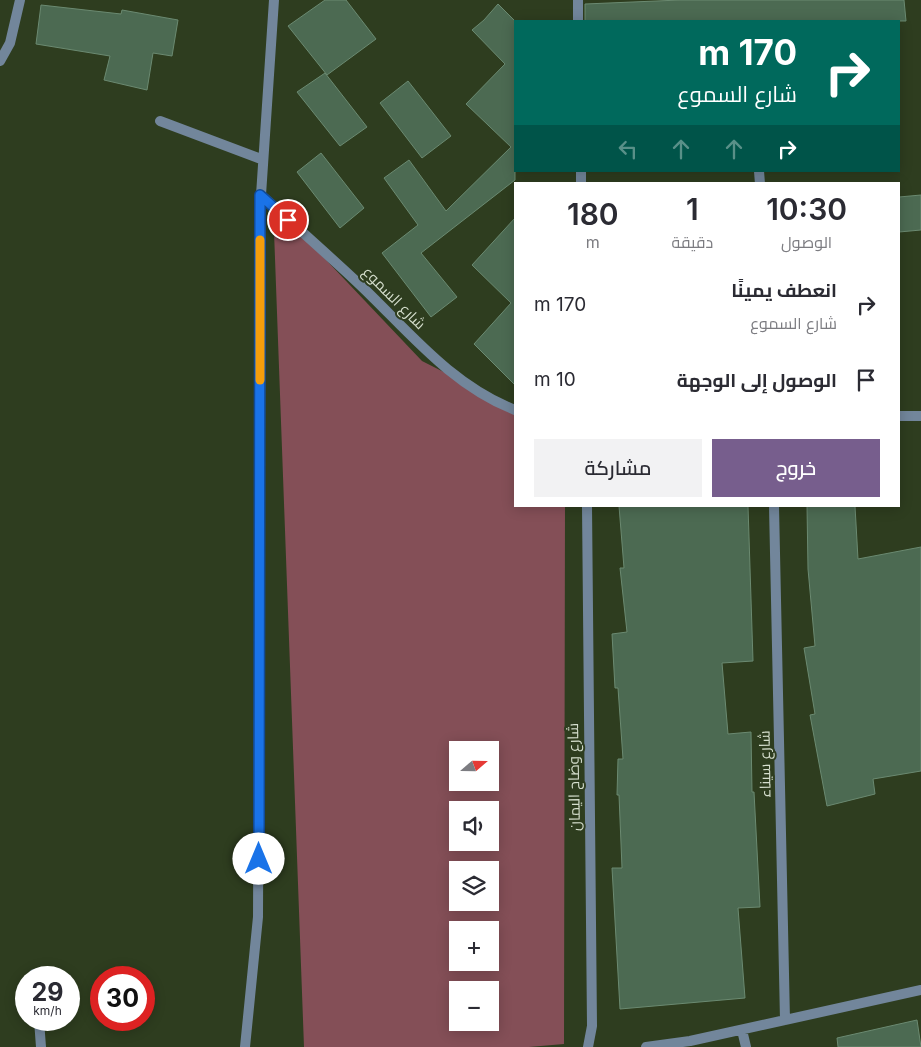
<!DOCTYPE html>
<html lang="ar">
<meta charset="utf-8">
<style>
:root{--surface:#fff;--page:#f2f2f3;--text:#2b2b33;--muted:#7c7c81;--accent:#775e8d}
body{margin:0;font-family:Inter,Cairo,sans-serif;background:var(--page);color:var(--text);direction:rtl;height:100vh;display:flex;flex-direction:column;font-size:19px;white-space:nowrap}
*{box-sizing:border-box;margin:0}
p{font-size:16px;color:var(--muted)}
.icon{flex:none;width:28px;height:28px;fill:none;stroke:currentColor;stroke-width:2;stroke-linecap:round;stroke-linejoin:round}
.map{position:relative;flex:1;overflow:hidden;direction:ltr}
.panel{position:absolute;left:514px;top:182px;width:386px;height:325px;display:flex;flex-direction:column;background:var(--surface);border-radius:0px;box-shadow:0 2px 12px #0003;direction:rtl}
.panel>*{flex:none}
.banner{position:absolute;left:514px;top:20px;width:386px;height:152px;border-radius:0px;box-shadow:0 2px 12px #0003;direction:rtl;background:#00695c;color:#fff;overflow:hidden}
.needle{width:32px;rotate:70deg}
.controls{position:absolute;left:449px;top:741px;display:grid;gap:10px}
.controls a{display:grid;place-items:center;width:50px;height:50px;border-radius:0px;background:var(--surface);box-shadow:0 2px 12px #0003;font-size:25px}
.speed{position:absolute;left:15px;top:966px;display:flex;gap:10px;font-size:25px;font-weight:700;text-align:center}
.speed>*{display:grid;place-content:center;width:65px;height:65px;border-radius:50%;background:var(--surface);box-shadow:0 2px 12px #0003;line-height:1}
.speed small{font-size:12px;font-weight:400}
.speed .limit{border:8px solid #d22;background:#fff;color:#111}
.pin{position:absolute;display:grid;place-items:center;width:42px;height:42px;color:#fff;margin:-21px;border:2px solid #fff;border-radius:50%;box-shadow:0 1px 5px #0007}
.me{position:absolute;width:55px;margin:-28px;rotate:0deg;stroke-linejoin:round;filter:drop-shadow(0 0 4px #0008)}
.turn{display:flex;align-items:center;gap:18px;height:105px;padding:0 20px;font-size:22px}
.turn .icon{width:65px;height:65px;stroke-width:2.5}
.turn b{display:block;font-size:35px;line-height:42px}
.lanes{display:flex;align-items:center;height:48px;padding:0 20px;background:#0003;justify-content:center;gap:25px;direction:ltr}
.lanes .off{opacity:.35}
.eta{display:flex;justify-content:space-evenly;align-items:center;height:85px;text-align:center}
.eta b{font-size:30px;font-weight:600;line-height:35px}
.primary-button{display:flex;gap:10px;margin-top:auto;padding:10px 20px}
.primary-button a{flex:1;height:58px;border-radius:0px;background:var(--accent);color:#fff;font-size:20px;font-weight:600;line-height:58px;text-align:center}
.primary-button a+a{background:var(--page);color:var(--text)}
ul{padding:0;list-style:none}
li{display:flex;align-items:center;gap:15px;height:75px;padding:0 20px}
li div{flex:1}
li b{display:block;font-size:19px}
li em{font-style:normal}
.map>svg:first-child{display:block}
.green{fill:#844f57;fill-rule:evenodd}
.building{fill:#4c6a52;stroke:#6b8a71}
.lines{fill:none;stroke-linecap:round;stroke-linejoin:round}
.street{stroke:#72869b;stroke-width:10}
.route-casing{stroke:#114b97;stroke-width:12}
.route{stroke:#1a73e8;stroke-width:9}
.slow{stroke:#f59e0b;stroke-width:9}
.labels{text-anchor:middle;stroke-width:4;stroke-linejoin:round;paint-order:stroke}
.street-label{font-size:15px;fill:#d5decd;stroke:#2e3d1f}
</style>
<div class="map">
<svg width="921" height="1047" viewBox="0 0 921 1047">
<rect width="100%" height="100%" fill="#2e3d1f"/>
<path class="green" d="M 273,204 L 422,361 L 515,408 L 515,506 L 565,506 L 564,1044 L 529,1047 L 304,1047 ZM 458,750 L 490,750 L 490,782 L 458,782 ZM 458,810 L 490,810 L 490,842 L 458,842 ZM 458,870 L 490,870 L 490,902 L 458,902 ZM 458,930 L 490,930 L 490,962 L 458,962 ZM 458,990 L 490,990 L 490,1022 L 458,1022 Z"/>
<path class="building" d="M 325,0 L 346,0 L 376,39 L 327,75 L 288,26 Z
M 680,0 L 904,0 L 906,21 L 585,21 L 585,4 Z
M 498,4 L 515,21 L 515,180 L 421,253 L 457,297 L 431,317 L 382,253 L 418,225 L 384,178 L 409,160 L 446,211 L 511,147 L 466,104 L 505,64 L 472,30 L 484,20 Z
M 41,5 L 121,14 L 122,10 L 178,20 L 172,56 L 153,53 L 147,90 L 104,80 L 110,56 L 36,44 Z
M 325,73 L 367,127 L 340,146 L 297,92 Z
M 408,81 L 451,136 L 422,158 L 380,103 Z
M 321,153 L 364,208 L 340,228 L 297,172 Z
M 921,195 L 921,230 L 899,232 L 899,197 Z
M 515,218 L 515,385 L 474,344 L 511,303 L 472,265 Z
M 619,506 L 748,506 L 753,661 L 722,663 L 728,734 L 751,732 L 752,792 L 754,792 L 760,907 L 738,908 L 745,998 L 620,1009 L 612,868 L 622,868 L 619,795 L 617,795 L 618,759 L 623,759 L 618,688 L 615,688 L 612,634 L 627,632 L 620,568 L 624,568 Z
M 807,506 L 855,506 L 858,559 L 921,547 L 921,771 L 873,779 L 875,794 L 827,806 L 810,715 L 815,714 L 804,648 L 815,646 L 808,569 Z
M 917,1020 L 921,1047 L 838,1047 L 837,1038 Z"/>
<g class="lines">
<path class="street" d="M 578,0 L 578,21
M 0,61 L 10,43 L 20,0
M 160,121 L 261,159
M 581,171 L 581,184
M 759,171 L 760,184
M 261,195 C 293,224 325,252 357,282 C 407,329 449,384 515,410
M 899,416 L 921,416
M 587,506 L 592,1026 L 588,1047
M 774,506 L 785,1020
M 34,974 L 35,978
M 39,1020 L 41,1047
M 742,1030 L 746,1047
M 245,1047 L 258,917 L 261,195 L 274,0
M 646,1047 L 690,1041 L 921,990"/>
</g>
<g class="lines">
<g class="route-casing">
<path id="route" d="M 259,859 L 260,195 L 288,220"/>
</g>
<use href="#route" class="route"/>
<path class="slow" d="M 260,380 L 260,240"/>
</g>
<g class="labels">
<g class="street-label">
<text transform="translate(394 298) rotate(45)" y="5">شارع السموع</text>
<text transform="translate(765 764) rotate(-91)" y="5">شارع سيناء</text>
<text transform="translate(574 777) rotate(-91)" y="5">شارع وضاح اليمان</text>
</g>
</g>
</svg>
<div class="controls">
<a><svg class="needle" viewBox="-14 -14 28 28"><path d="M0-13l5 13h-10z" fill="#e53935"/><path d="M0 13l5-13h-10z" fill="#7c7c81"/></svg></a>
<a><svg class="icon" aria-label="sound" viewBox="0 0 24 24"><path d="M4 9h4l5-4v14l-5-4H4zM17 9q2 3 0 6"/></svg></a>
<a><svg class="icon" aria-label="layers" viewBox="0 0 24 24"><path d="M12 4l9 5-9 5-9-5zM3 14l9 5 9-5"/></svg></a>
<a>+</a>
<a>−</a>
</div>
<div class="speed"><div>29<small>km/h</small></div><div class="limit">30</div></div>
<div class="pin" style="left:288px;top:220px;background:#d93025"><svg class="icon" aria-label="arrive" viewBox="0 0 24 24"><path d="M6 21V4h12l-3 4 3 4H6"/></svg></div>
<svg class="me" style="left:259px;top:859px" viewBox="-20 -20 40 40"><circle r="19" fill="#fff"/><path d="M0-13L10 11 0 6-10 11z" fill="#1a73e8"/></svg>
<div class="banner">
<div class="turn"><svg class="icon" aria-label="right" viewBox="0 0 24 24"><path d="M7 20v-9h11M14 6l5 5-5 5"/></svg><div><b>170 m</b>شارع السموع</div></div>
<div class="lanes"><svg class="icon off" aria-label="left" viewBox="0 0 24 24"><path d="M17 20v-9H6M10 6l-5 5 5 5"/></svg><svg class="icon off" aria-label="ahead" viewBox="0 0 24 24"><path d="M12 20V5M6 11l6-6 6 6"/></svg><svg class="icon off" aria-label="ahead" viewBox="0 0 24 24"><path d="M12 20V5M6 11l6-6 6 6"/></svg><svg class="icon" aria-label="right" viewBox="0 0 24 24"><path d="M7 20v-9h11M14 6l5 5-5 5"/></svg></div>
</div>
<section class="panel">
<div class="eta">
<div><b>10:30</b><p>الوصول</p></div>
<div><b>1</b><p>دقيقة</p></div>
<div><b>180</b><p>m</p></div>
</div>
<ul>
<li><svg class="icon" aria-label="right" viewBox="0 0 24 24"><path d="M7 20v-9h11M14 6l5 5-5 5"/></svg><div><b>انعطف يمينًا</b><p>شارع السموع</p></div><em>170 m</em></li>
<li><svg class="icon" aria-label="arrive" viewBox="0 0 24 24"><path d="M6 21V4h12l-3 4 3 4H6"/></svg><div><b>الوصول إلى الوجهة</b></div><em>10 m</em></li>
</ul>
<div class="primary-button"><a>خروج</a><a>مشاركة</a></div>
</section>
</div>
